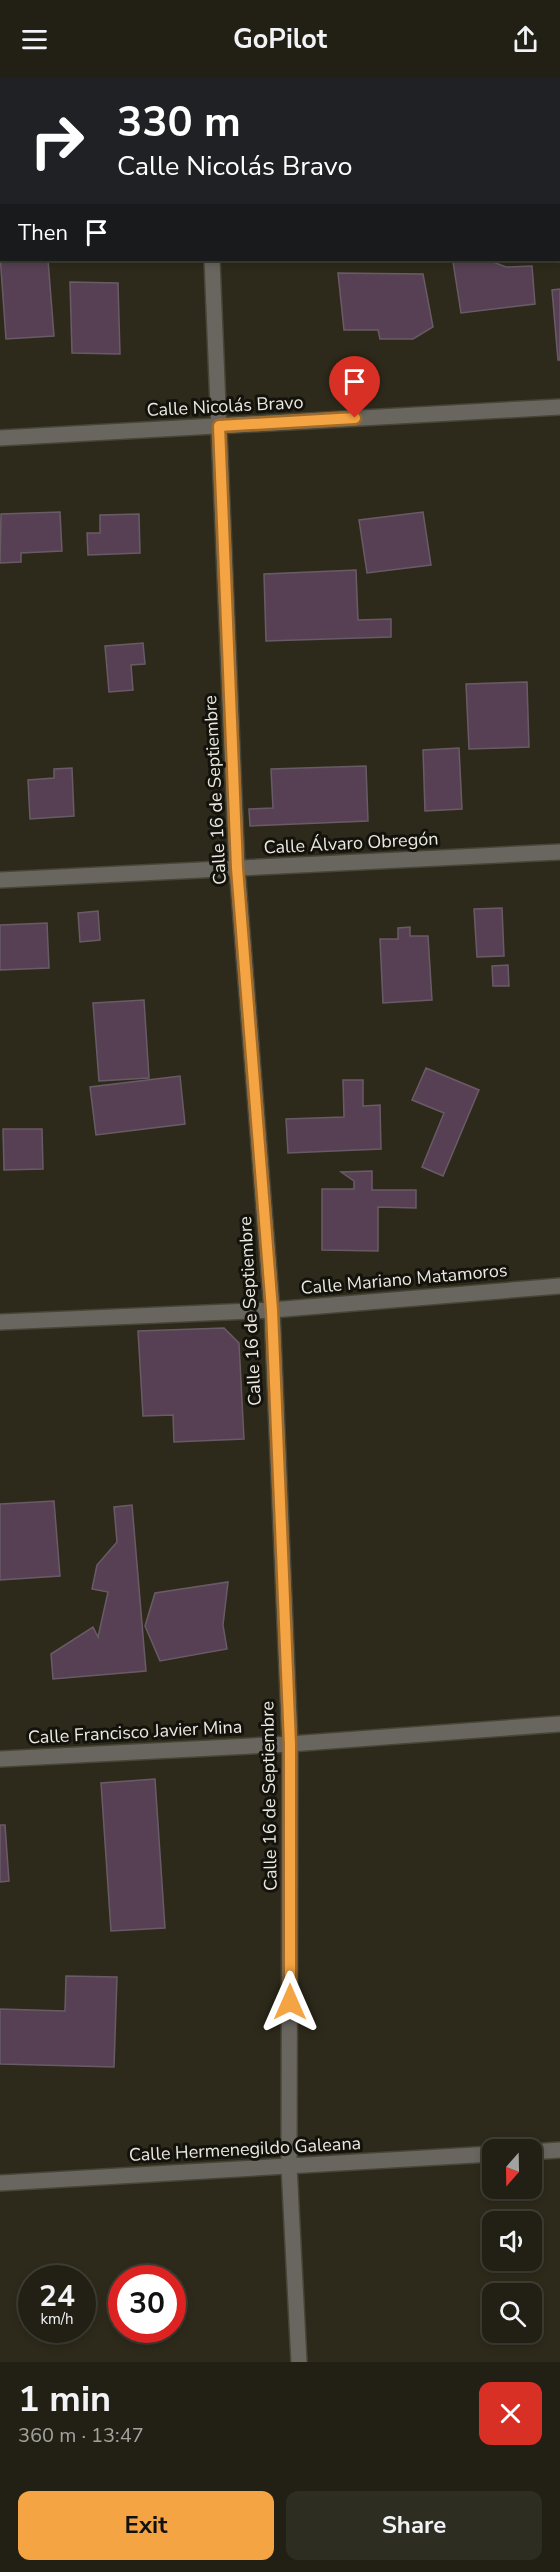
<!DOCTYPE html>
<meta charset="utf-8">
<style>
:root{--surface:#222014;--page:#2e2d22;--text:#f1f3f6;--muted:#a2a3a0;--line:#3f3e34;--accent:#f4a443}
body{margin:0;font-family:"Nunito Sans",sans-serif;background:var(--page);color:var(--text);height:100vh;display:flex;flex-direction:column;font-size:22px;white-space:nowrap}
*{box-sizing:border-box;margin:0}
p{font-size:20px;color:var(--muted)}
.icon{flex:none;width:33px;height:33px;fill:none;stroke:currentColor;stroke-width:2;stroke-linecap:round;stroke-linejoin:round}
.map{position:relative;height:2284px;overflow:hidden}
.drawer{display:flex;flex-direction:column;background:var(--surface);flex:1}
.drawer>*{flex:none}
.top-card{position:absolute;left:0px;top:0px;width:561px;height:183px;box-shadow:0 3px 9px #0003,0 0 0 2px var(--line);background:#202124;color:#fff;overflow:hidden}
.needle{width:39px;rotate:200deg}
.buttons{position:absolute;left:482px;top:2061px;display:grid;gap:12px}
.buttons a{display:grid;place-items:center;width:60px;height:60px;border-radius:12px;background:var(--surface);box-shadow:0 3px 9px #0003,0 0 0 2px var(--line);font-size:30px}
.speed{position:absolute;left:18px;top:2187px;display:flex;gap:12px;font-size:30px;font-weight:700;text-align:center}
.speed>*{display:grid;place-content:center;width:78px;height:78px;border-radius:50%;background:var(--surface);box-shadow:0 3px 9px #0003,0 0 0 2px var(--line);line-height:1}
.speed small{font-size:15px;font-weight:400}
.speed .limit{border:9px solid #d22;background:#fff;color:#111}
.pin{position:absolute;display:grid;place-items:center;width:51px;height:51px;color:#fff;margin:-62px -26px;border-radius:50% 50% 50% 0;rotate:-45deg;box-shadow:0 0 6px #0007}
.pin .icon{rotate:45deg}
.me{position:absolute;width:66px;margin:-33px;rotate:0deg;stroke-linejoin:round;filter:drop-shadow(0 0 4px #0008)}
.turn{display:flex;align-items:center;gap:21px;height:126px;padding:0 18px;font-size:27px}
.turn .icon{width:78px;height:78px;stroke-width:2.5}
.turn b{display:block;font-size:42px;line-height:51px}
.then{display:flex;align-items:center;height:57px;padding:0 18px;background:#0003;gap:12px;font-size:22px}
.round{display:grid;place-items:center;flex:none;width:63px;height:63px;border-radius:12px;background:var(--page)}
.summary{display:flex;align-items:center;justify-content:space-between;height:102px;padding:0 18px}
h1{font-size:36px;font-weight:700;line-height:45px}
.action{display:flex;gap:12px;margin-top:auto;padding:12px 18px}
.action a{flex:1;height:69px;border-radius:12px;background:var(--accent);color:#111;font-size:24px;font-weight:700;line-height:69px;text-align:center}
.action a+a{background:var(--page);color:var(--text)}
header{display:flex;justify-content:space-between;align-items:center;height:78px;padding:0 18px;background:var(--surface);font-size:27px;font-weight:700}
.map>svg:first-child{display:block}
.building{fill:#574054;stroke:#695b66;stroke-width:1.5}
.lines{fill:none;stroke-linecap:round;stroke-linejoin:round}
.minor-casing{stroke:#474536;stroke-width:18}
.minor{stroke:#68665f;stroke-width:15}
.route-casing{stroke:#9f6b2c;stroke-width:15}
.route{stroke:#f4a443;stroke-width:10}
.labels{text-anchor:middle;stroke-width:6;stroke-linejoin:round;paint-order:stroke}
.street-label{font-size:18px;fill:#eae8df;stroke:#14120c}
</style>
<header><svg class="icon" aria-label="menu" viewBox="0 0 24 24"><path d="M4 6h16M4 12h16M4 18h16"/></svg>GoPilot<svg class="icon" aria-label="share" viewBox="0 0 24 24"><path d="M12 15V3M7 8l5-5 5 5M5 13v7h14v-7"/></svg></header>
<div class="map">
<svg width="560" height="2284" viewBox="0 0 560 2284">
<rect width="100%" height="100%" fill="#2d2a1b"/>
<path class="building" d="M 0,0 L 31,2 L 2,2 L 0,33 Z
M 74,0 L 140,0 L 140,2 L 73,2 Z
M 343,0 L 405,0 L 405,2 L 344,2 Z
M 0,177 L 2,182 L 48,182 L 54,258 L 6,261 Z
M 471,182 L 488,182 L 506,189 L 532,188 L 535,226 L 461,235 L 453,184 Z
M 338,195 L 423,196 L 433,249 L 413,261 L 380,261 L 378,252 L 344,252 Z
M 70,204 L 118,205 L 120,276 L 72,275 Z
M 560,211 L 560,282 L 558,282 L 552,212 Z
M 60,434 L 62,473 L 21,475 L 21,484 L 0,485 L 1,436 Z
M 423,434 L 431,487 L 367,495 L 359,442 Z
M 139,436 L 140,475 L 88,477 L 87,455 L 100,455 L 100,437 Z
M 356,492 L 358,542 L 391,541 L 391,559 L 266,563 L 264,496 Z
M 143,565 L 145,586 L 131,587 L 133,612 L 109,614 L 105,568 Z
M 527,604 L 529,669 L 469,671 L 466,606 Z
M 459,670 L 462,731 L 425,733 L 423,672 Z
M 366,688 L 368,743 L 250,748 L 249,731 L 273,730 L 271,691 Z
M 72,690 L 74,738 L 30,741 L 28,702 L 54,700 L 54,691 Z
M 502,830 L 504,878 L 477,879 L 474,831 Z
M 98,833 L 100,862 L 80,864 L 78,835 Z
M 47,845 L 49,890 L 0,892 L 0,847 Z
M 410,849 L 410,858 L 428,858 L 432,922 L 383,925 L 380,861 L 398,861 L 398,850 Z
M 508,887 L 509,908 L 493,908 L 492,888 Z
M 144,922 L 149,1000 L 99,1003 L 93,925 Z
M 426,990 L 479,1012 L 443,1098 L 422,1089 L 444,1035 L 412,1022 Z
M 180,998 L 185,1046 L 96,1057 L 90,1009 Z
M 343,1002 L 363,1002 L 363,1028 L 380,1027 L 381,1071 L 288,1075 L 286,1041 L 344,1039 Z
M 3,1051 L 42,1051 L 43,1091 L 4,1092 Z
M 372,1093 L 372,1112 L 416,1112 L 416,1130 L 378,1129 L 378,1173 L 322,1172 L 322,1111 L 354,1111 L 354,1103 L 341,1094 Z
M 224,1250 L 239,1265 L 244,1361 L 174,1364 L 173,1337 L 143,1338 L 138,1253 Z
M 54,1423 L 60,1498 L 0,1502 L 0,1426 Z
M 132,1427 L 146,1593 L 53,1601 L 51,1576 L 93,1549 L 98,1559 L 108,1514 L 92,1511 L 97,1487 L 117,1464 L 114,1429 Z
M 228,1504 L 223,1547 L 227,1571 L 160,1583 L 145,1548 L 155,1515 Z
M 155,1701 L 165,1850 L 111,1853 L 101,1705 Z
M 0,1747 L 5,1747 L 9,1803 L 0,1804 Z
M 66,1898 L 117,1899 L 114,1989 L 0,1986 L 0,1931 L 65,1933 Z"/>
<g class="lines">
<g class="minor-casing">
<path id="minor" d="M 204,0 L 204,2
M 212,182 L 237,790 L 272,1232 L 290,1666 L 289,2088 L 299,2284
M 0,360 L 560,329
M 0,802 L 560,774
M 0,1244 L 272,1232 L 560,1208
M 0,1681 L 290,1666 L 560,1646
M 531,2074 L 560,2072
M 0,2105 L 492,2076"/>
</g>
<use href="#minor" class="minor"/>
</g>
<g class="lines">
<g class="route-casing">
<path id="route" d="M 290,1924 L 290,1666 L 272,1232 L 237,790 L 219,348 L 355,340"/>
</g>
<use href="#route" class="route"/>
</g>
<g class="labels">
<g class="street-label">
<text transform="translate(225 328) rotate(-3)" y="6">Calle Nicolás Bravo</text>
<text transform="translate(215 712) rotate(-93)" y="6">Calle 16 de Septiembre</text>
<text transform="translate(351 765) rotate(-3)" y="6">Calle Álvaro Obregón</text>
<text transform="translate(404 1201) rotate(-5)" y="6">Calle Mariano Matamoros</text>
<text transform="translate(250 1233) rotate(-93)" y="6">Calle 16 de Septiembre</text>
<text transform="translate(135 1654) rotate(-3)" y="6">Calle Francisco Javier Mina</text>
<text transform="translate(269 1718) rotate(-91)" y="6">Calle 16 de Septiembre</text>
<text transform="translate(245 2071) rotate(-3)" y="6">Calle Hermenegildo Galeana</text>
</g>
</g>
</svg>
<div class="buttons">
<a><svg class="needle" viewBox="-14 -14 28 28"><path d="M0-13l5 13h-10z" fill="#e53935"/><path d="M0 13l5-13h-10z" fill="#a2a3a0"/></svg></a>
<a><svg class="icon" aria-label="sound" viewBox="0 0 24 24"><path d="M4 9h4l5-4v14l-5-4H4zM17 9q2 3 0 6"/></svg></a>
<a><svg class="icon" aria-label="search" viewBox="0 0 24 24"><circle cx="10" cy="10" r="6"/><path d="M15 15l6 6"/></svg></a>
</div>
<div class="speed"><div>24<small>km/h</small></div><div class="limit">30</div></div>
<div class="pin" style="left:355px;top:340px;background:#d93025"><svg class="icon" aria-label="arrive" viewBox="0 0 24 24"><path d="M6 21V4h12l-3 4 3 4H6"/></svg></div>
<svg class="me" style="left:290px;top:1924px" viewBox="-20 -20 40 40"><path d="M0-17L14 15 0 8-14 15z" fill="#f4a443" stroke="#fff" stroke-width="4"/></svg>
<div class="top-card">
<div class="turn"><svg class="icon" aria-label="right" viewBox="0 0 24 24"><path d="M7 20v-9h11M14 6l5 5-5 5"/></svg><div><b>330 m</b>Calle Nicolás Bravo</div></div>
<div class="then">Then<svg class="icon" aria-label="arrive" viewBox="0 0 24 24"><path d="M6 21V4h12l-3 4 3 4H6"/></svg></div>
</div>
</div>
<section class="drawer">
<div class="summary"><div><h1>1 min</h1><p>360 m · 13:47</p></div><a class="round" style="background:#d93025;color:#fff"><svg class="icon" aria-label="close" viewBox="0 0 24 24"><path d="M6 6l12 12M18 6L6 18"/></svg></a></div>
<div class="action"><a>Exit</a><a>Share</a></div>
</section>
